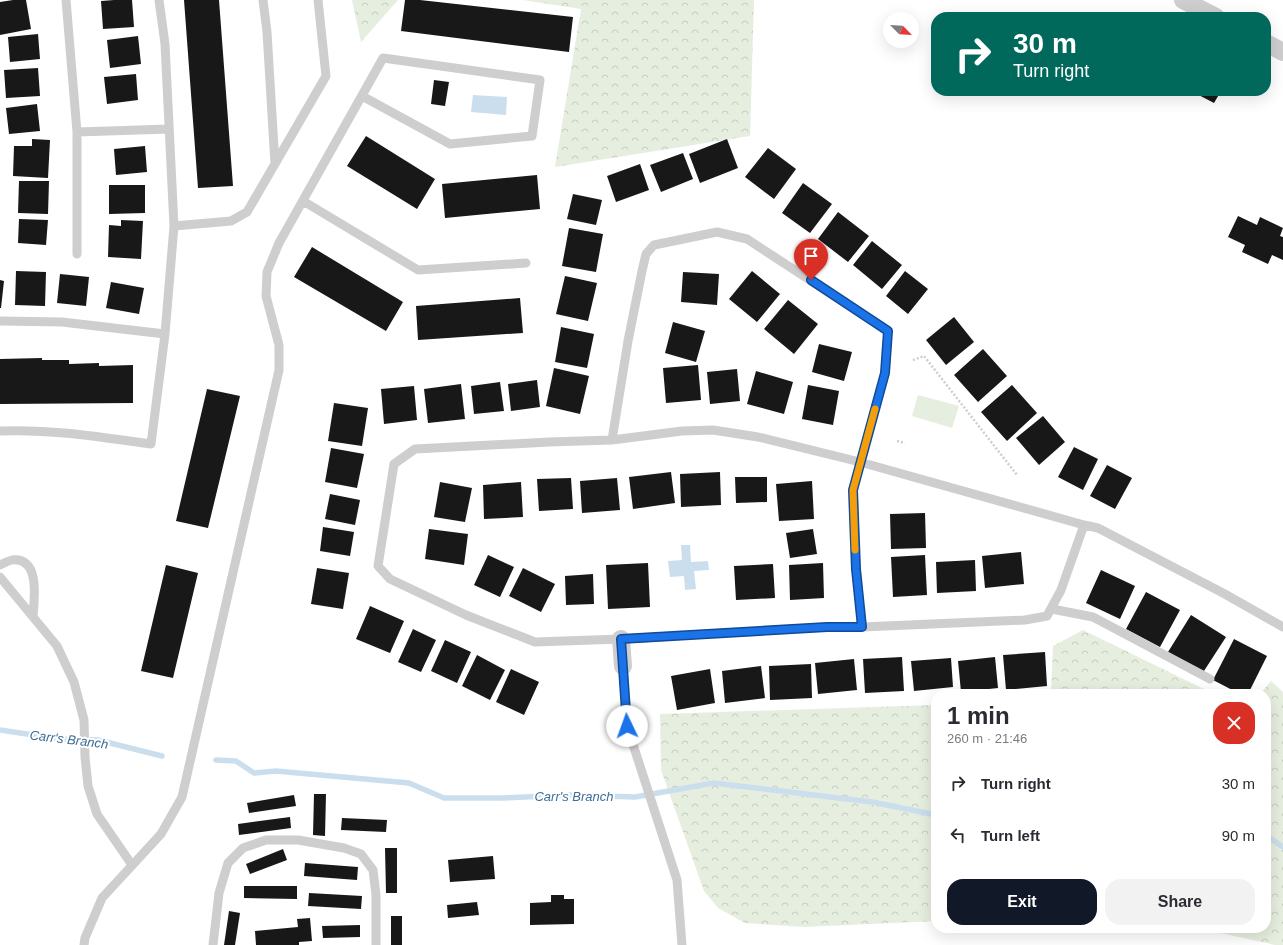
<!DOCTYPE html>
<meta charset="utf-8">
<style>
:root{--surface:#fff;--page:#f2f2f3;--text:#2b2b33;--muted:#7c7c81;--accent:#111827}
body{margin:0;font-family:Arial,sans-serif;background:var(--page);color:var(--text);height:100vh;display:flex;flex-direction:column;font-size:15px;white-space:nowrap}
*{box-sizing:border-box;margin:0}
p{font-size:13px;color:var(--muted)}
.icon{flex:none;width:22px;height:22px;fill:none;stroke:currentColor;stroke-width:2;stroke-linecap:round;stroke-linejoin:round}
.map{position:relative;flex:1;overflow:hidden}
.sheet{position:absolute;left:931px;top:689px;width:340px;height:244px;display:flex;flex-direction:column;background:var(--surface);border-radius:16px;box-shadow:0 4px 16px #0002}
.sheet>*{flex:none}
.hud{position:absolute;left:931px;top:12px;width:340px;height:84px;border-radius:16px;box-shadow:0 4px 16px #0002;background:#00695c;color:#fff;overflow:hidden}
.needle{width:26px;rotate:114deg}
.buttons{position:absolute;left:883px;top:12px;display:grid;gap:8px}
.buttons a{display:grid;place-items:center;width:36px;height:36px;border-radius:50%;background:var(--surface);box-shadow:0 4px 16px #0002;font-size:20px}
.pin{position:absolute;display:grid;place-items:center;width:34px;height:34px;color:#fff;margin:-41px -17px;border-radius:50% 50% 50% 0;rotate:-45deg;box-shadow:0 0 4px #0007}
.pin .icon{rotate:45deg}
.me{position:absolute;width:44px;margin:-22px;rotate:357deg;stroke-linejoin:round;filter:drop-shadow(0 0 3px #0008)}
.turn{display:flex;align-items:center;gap:14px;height:84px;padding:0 16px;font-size:18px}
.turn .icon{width:52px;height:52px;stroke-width:2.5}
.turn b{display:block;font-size:28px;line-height:34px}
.round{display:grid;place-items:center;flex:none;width:42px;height:42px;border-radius:16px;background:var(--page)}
.overview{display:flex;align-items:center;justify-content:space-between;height:68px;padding:0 16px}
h1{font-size:24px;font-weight:800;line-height:30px}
.button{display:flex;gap:8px;margin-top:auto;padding:8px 16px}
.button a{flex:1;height:46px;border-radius:16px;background:var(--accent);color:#fff;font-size:16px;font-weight:800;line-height:46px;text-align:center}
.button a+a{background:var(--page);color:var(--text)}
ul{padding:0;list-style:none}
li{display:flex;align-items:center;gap:12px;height:52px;padding:0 16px}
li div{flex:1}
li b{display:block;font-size:15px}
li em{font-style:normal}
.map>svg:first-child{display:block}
.green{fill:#e6eedf}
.forest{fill:url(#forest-crowns)}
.water{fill:#cbdeed}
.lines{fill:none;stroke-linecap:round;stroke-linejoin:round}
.stream{stroke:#cbdeed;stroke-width:5.5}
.building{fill:#181818}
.path{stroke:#cecece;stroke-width:2.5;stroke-dasharray:2 2;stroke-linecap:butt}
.service{stroke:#cecece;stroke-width:9}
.minor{stroke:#cecece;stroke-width:18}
.route-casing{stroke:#114b97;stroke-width:10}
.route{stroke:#1a73e8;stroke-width:7}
.slow{stroke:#f59e0b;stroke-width:7}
.labels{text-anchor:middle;stroke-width:4;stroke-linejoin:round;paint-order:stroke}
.water-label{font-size:13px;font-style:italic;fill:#3d6e95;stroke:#fff}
</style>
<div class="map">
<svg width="1283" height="945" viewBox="0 0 1283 945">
<defs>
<pattern id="forest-crowns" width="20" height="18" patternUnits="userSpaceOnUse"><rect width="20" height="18" fill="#e6eedf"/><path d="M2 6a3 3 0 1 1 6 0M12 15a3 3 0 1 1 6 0" fill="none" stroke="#c6cdc0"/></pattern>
</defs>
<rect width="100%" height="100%" fill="#fff"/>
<path class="green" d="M 918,395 L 959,406 L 952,428 L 912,416 Z"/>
<path class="forest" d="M 352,0 L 398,0 L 361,42 Z
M 523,0 L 754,0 L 750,136 L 555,167 L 581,9 Z
M 1083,630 L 1214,694 L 1051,694 L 1053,646 Z
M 1271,681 L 1283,692 L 1283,945 L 1275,945 L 1198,928 L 1266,928 L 1266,694 L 1260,694 Z
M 936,705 L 936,921 L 804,927 L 745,923 L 718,908 L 704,891 L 661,770 L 660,714 Z"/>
<path class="water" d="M 473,95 L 507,97 L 506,115 L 471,112 Z
M 681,545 L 690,545 L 691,562 L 708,561 L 709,570 L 694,571 L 696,589 L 685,590 L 684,576 L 670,577 L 668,561 L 682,560 Z"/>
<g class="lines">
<path class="stream" d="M 0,730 L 60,739 L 98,740 L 162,756
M 216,760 L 236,761 L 254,773 L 276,771 L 409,783 L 444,798 L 502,798 L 571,795 L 635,797 L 714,783 L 872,802 L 936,815
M 1266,835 L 1283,847"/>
</g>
<path class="building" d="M 13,0 L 26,0 L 31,29 L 0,35 L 0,2 Z
M 114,0 L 132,0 L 134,27 L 103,29 L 101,1 Z
M 184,0 L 219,0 L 233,186 L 198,188 Z
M 405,0 L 420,0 L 573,17 L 569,52 L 401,31 Z
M 38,34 L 40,59 L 10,62 L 8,37 Z
M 138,36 L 141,64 L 110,68 L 107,40 Z
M 38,68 L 40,96 L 6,98 L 4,70 Z
M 136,74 L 138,100 L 107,104 L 104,77 Z
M 434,80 L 449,82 L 445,106 L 431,104 Z
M 1191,91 L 1221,91 L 1214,103 Z
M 37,104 L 40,131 L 9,134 L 6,108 Z
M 366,136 L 435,179 L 417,209 L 347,166 Z
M 32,139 L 50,140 L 48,178 L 13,176 L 14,146 L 32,146 Z
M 727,139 L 738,168 L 700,183 L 689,154 Z
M 145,146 L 147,172 L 116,175 L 114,149 Z
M 768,148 L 796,169 L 774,199 L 745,177 Z
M 683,153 L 693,179 L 661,192 L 650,165 Z
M 640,164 L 649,190 L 616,202 L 607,176 Z
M 537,175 L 540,209 L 445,218 L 442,184 Z
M 19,181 L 49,181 L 48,214 L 18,213 Z
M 803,183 L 832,204 L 810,233 L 782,213 Z
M 109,185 L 145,185 L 145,213 L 109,214 Z
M 573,194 L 602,200 L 596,225 L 567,219 Z
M 838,212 L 869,236 L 848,262 L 818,239 Z
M 1238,216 L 1257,225 L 1260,217 L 1283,228 L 1280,236 L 1283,237 L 1283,260 L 1272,255 L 1268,264 L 1242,252 L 1245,245 L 1228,237 Z
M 19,219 L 48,220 L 46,245 L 18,243 Z
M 121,220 L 143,221 L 141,259 L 108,257 L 109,225 L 121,226 Z
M 569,228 L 603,234 L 596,272 L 562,266 Z
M 872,241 L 902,265 L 882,289 L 853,265 Z
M 312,247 L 403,302 L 386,331 L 294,277 Z
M 16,271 L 46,272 L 45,306 L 15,305 Z
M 752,271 L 780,294 L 757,322 L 729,299 Z
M 905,271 L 928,289 L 908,314 L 886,296 Z
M 683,272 L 719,274 L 717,305 L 681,302 Z
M 60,274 L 89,277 L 86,306 L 57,303 Z
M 565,276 L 597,283 L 588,321 L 556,314 Z
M 0,280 L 4,281 L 1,308 L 0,308 Z
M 111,282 L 144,288 L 139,314 L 106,308 Z
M 520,298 L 523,333 L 418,340 L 416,306 Z
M 788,300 L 818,324 L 794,354 L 764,329 Z
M 954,317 L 974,342 L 946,365 L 926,340 Z
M 673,322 L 705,331 L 696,362 L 665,353 Z
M 561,327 L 594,334 L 587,368 L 555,362 Z
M 819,344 L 852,352 L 844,381 L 812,372 Z
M 983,349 L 1007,376 L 978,402 L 954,375 Z
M 42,358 L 42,360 L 69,360 L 69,364 L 99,363 L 99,366 L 133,365 L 133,403 L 0,404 L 0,359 Z
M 698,365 L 701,400 L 666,403 L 663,368 Z
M 554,368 L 589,376 L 580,414 L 546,406 Z
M 737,369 L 740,401 L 710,404 L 707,372 Z
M 756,371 L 793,382 L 784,414 L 747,404 Z
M 537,380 L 540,407 L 511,411 L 508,384 Z
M 500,382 L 504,411 L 474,414 L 471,386 Z
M 461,384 L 465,419 L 428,423 L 424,389 Z
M 808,385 L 839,391 L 833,425 L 802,419 Z
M 1012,385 L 1037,413 L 1007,441 L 981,412 Z
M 414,386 L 417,420 L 384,424 L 381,389 Z
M 207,389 L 240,396 L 208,528 L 176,521 Z
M 334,403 L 368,408 L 362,446 L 328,441 Z
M 1043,416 L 1065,442 L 1039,465 L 1016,438 Z
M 1074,447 L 1098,459 L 1083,490 L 1058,477 Z
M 331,448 L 364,454 L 357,488 L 325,482 Z
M 1107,465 L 1132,478 L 1115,509 L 1090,496 Z
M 671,472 L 675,503 L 633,509 L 629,477 Z
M 720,472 L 721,505 L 681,507 L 680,474 Z
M 735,477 L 767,477 L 767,502 L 736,503 Z
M 571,478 L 573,509 L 539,511 L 537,479 Z
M 617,478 L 620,510 L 582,513 L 580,481 Z
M 812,481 L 814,519 L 779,521 L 776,484 Z
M 440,482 L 472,488 L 465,522 L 434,517 Z
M 521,482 L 523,517 L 484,519 L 483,485 Z
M 330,494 L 360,500 L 355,525 L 325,519 Z
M 925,513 L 926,548 L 891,549 L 890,514 Z
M 323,527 L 354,532 L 350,556 L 320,551 Z
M 429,529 L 468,534 L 464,565 L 425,559 Z
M 813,529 L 817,554 L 790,558 L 786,533 Z
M 1021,552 L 1024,584 L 985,588 L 982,556 Z
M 488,555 L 514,567 L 500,597 L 474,585 Z
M 925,555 L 927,595 L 893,597 L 891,557 Z
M 975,560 L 976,591 L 937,593 L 936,562 Z
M 648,563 L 650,607 L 608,609 L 606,565 Z
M 823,563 L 824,598 L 790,600 L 789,565 Z
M 773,564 L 775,598 L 736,600 L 734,566 Z
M 166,565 L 198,573 L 173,678 L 141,671 Z
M 317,568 L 349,573 L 343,609 L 311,604 Z
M 523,568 L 555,584 L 541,612 L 509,596 Z
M 1101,570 L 1135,586 L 1120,619 L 1086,603 Z
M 593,574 L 594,604 L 566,605 L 565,576 Z
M 1146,592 L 1180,610 L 1160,647 L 1126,629 Z
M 370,606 L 404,621 L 390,653 L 356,639 Z
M 1191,615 L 1226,637 L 1202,674 L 1168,652 Z
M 413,629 L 436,640 L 421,672 L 398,662 Z
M 1234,639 L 1267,656 L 1248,694 L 1240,694 L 1213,680 Z
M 445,640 L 471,652 L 457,683 L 431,671 Z
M 1045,652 L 1047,686 L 1006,690 L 1003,655 Z
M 477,655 L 505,670 L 490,700 L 462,686 Z
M 902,657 L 904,691 L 865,693 L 863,659 Z
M 995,657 L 998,688 L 961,692 L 958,661 Z
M 951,658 L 953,687 L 914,691 L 911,661 Z
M 854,659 L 857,690 L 818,694 L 815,663 Z
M 811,664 L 812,698 L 770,700 L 769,666 Z
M 761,666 L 765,698 L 725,703 L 722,671 Z
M 511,669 L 539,682 L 524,715 L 496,702 Z
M 710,669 L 715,703 L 677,710 L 671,676 Z
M 314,794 L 326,794 L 325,836 L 313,835 Z
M 294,795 L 296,806 L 249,813 L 247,803 Z
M 290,817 L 291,828 L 239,835 L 238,824 Z
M 342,818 L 387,820 L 386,832 L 341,830 Z
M 385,848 L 397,848 L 397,893 L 386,893 Z
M 283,849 L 287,860 L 250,874 L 246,864 Z
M 493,856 L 495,879 L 450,882 L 448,860 Z
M 305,863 L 358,867 L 357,880 L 304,876 Z
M 244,886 L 297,886 L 297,899 L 244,898 Z
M 309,893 L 362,896 L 361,909 L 308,906 Z
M 551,895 L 564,895 L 564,899 L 574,899 L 574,924 L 530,925 L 530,903 L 551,902 Z
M 477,902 L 479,915 L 448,918 L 447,905 Z
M 229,911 L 240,913 L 235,945 L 224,945 Z
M 391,916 L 402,916 L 402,945 L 391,945 Z
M 310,918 L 312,941 L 299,942 L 299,945 L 256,945 L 255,931 L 298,927 L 297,919 Z
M 360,925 L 360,937 L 323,938 L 322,926 Z"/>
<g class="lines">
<path class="path" d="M 913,360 L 924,356 L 1017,475
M 897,441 L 905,443"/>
<path class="service" d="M 66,0 L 77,132 L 77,254
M 263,0 L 267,32 L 275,164
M 77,132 L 169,129
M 303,201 L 418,270 L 526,263
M 174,226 L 231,221 L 247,212 L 326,76 L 318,0
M 0,321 L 62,322 L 165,334
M 0,431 C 52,429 100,437 151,444 L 165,334 L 174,226 L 165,44 L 159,0
M 612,440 L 628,341 L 642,271 L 646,254 L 654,245 L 717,232 L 747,239 L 888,331 L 885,373 L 853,490 L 856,569 L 862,627
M 1084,525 L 1061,590 L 1047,616 L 1025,620 L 862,627 L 827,627 L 621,639 L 535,642 L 466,615 L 390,579 L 378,566 L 394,464 L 415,449 L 549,442 L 612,440 L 682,431 L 713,430 L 758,437 L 860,462 L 1084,525 L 1098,528 L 1223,593 L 1283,627
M 0,565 C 4,563 8,561 12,560 C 41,557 34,600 33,617
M 0,577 L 57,646 L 74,682 L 84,720 L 85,757 L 88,786 L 97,814 L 132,865
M 1052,609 L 1093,617 L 1210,679
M 623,666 L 627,726 L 677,880 L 682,945
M 84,945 L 85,938 L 102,898 L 161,834 L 182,797 L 279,370 L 279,345 L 266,296 L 267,272 L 279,243 L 383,58 L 540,80 L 532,136 L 450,144 L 362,96
M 213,945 L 219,893 L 228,863 L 243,848 L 266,840 L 298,840 L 344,848 L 361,854 L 373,870 L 376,895 L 376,945"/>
<path class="minor" d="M 1183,0 L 1216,17
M 1266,43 L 1283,52
M 621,639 L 623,666"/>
</g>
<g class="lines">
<g class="route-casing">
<path id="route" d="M 627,726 L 621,639 L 827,627 L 862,627 L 856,569 L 853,490 L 885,373 L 888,331 L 811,280"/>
</g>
<use href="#route" class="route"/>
<path class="slow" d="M 855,550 L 853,490 L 875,409"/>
</g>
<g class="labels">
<g class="water-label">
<text transform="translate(69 739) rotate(7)" y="5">Carr's Branch</text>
<text x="574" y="801">Carr's Branch</text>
</g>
</g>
</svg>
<div class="buttons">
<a><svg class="needle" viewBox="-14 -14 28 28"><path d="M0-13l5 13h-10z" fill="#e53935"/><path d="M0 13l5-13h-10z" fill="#7c7c81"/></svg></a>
</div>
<div class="pin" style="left:811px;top:280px;background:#d93025"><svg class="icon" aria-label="arrive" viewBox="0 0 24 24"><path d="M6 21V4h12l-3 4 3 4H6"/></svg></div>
<svg class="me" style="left:627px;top:726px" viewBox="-20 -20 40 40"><circle r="19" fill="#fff"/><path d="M0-13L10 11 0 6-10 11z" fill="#1a73e8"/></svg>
<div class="hud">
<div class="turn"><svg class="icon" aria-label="right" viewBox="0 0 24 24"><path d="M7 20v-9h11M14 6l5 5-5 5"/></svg><div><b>30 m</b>Turn right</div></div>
</div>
<section class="sheet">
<div class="overview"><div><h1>1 min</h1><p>260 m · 21:46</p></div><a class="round" style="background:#d93025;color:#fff"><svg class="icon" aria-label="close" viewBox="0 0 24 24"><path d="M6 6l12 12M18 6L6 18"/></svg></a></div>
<ul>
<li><svg class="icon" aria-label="right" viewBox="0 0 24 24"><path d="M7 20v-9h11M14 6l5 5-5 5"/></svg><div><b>Turn right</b></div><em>30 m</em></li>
<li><svg class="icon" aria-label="left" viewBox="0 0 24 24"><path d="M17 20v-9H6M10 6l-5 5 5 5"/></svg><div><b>Turn left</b></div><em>90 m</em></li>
</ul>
<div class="button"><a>Exit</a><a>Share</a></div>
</section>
</div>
